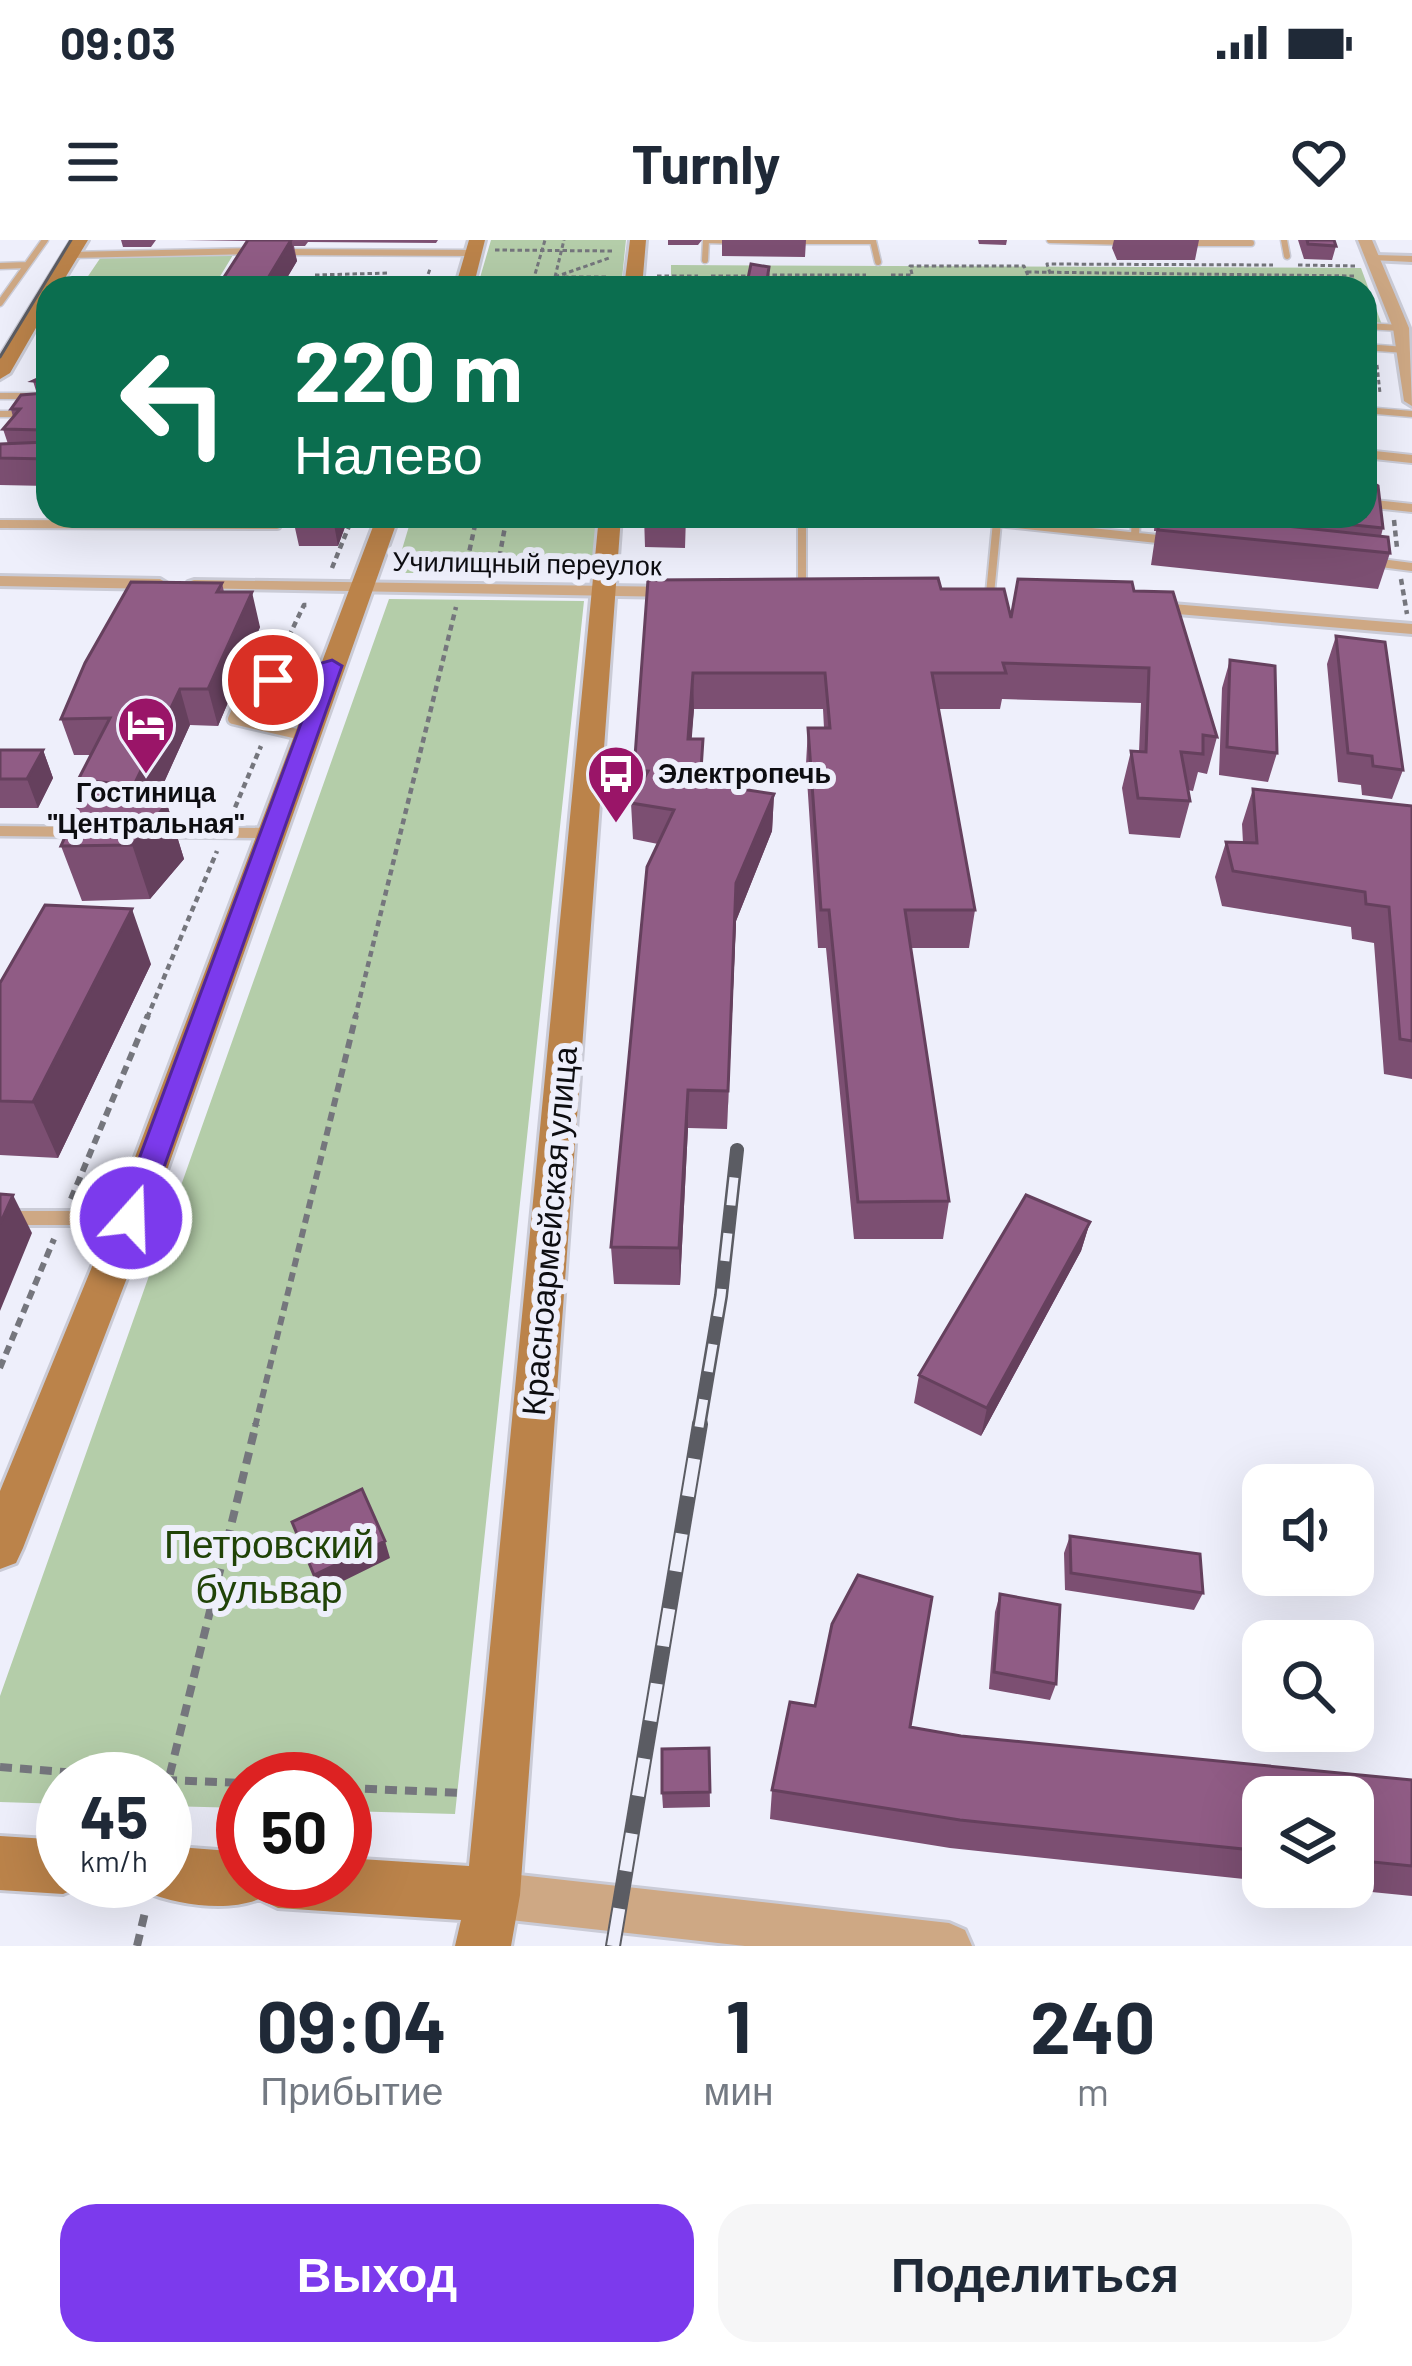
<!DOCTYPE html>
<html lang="ru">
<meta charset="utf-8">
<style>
:root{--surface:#fff;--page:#f6f6f7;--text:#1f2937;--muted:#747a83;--accent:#7c3aed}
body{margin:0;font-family:Barlow,sans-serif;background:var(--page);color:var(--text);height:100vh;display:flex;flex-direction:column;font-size:45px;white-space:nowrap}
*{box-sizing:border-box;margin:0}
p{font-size:39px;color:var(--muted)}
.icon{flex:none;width:66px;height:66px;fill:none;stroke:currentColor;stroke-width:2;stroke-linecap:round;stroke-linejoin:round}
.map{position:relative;height:1706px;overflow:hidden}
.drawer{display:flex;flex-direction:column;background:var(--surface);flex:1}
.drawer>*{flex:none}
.hud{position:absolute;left:36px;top:36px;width:1341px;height:252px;border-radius:36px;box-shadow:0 12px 48px #0002;background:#0b6e4f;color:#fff;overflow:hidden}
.fabs{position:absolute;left:1242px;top:1224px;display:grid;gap:24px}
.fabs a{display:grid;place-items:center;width:132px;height:132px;border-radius:24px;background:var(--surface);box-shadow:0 12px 48px #0002;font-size:60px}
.speed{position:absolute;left:36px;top:1512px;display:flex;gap:24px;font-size:60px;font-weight:700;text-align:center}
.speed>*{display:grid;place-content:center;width:156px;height:156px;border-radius:50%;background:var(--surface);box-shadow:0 12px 48px #0002;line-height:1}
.speed small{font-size:30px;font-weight:400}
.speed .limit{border:18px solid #d22;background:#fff;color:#111}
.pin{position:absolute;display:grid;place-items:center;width:102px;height:102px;color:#fff;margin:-51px;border:6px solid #fff;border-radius:50%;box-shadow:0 3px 12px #0007}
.me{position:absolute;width:132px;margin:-66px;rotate:20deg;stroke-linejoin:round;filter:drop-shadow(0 0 9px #0008)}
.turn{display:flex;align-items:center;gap:42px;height:252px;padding:0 60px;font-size:54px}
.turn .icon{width:156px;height:156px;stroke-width:2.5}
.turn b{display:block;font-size:84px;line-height:102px}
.eta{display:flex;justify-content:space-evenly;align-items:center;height:204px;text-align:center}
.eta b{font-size:72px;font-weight:700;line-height:84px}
.primary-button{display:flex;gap:24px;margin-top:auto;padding:24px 60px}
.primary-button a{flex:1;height:138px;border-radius:36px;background:var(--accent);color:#fff;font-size:48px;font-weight:700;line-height:138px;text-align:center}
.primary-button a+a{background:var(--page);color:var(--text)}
.status{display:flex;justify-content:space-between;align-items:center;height:84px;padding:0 60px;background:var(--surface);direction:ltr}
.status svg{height:33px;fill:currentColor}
header{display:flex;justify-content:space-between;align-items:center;height:156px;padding:0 60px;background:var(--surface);font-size:54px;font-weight:700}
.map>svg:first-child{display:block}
.green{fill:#b4cda9}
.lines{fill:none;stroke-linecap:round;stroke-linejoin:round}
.service-far3-casing{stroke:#cacbd6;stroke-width:9}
.service-far2-casing{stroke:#cacbd6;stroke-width:12}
.service-far1-casing{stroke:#cacbd6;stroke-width:15}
.service-casing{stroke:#cacbd6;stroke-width:20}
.minor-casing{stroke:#cacbd6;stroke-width:6}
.tertiary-casing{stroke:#cacbd6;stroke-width:6}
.secondary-casing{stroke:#cacbd6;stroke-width:6}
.path-far3{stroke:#75767d;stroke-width:3;stroke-dasharray:4.5 3;stroke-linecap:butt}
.path-far2{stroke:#75767d;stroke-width:4.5;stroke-dasharray:6 4.5;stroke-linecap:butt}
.path-far1{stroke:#75767d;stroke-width:6;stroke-dasharray:9 6;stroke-linecap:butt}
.path{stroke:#75767d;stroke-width:8;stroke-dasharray:12 8;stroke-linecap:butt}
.service-far3{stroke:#cea884;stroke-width:6}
.service-far2{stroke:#cea884;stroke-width:8}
.service-far1{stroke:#cea884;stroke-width:10}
.service{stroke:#cea884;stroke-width:14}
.minor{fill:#cea884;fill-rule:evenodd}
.tertiary{fill:#cea884;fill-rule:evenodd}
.secondary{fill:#bb834a;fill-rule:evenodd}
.tram{stroke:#5b5c63;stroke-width:3}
.rail-far1-casing{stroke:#5b5c63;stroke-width:14}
.rail-casing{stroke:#5b5c63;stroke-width:16}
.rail-far1{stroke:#eeeffb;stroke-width:9;stroke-dasharray:28;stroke-linecap:butt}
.rail{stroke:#eeeffb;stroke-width:12;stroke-dasharray:38;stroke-linecap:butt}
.wall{fill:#7c4f72}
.shaded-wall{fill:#65405d}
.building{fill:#905c85;stroke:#65405d;stroke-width:3}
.route{fill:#7c3aed;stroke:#51269a;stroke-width:3}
.labels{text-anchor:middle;stroke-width:12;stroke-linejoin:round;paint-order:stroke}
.far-street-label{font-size:27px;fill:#0d0d11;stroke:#eeeffb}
.far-poi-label{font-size:27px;font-weight:bold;fill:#0d0d11;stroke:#eeeffb;text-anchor:start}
.street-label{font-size:33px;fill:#0d0d11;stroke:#eeeffb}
.near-park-label{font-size:39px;fill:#204307;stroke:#eeeffb}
</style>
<div class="status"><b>09:03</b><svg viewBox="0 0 49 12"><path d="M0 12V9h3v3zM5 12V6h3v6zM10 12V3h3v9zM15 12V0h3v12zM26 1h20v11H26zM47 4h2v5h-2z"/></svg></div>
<header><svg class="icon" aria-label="menu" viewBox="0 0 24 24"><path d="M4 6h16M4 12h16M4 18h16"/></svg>Turnly<svg class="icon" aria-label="heart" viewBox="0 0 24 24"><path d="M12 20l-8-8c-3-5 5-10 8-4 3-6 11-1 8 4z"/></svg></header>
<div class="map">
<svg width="1412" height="1706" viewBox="0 0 1412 1706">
<rect width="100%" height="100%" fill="#eeeffb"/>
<path class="green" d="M 491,0 L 626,0 L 621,48 L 477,48 Z
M 233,15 L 213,48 L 80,48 L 101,17 Z
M 671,25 L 1361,28 L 1382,85 L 1365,83 L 1365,48 L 671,48 Z
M 412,276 L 597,276 L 591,333 L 395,333 Z
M 389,359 L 584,361 L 455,1574 L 345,1571 L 345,1539 L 243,1539 L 243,1568 L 165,1566 L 165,1539 L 63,1539 L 63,1564 L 0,1562 L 0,1456 Z"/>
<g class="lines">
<g class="service-far3-casing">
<path id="service-far3" d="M 706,0 L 735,1
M 1050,0 L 1126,2
M 1284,0 L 1287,16
M 791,1 L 873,1 L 878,22
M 1183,3 L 1251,3
M 281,12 L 474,13
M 70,15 L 255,11
M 705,20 L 706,0
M 0,26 L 27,25
M 0,63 L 45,0
M 1365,86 L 1401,88
M 1365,107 L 1405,110
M 0,156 L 48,156
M 1365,170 L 1412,174
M 0,174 L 48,174"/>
</g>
<g class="service-far2-casing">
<path id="service-far2" d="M 1365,214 L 1412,219
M 1365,263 L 1412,268
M 706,276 L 802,281 L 802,353
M 802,281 L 996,279
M 0,284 L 277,285 L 281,276
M 1135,296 L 1136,276
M 1373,322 L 1412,327
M 990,354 L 997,282 L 1167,300
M 244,455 L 248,447 L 331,426"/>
</g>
<g class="service-far1-casing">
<path id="service-far1" d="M 245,452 L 233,479 L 306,496
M 0,591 L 83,592
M 163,592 L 269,593"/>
</g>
<g class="service-casing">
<path id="service" d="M 0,978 L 125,978"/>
</g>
<g class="minor-casing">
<path id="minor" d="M 1375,15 L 1412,16 L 1412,22 L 1371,20 Z
M 0,336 L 160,339 L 168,344 L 160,349 L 0,346 Z
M 194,340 L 675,347 L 683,352 L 675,357 L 188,348 L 188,342 Z
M 1148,362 L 1412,384 L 1412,394 L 1142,371 L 1140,367 Z"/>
</g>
<g class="tertiary-casing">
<path id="tertiary" d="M 1358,0 L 1372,0 L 1409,88 L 1412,166 L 1404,161 L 1393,88 Z
M 493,1632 L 949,1683 L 965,1690 L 972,1706 L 745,1706 L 493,1678 L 477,1671 L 470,1655 L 477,1639 Z"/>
</g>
<g class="secondary-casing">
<path id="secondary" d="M 72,0 L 88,0 L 59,48 L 48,48 L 48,67 L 10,133 L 0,139 L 0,117 Z
M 469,0 L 485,0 L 473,48 L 455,48 Z
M 630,0 L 646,0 L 642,48 L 624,48 Z
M 377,276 L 399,276 L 150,978 L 23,1308 L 16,1323 L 0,1329 L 0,1251 L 112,978 Z
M 599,276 L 621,276 L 520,1655 L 511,1706 L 455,1706 L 461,1680 L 278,1668 L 259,1659 C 228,1672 177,1665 146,1652 L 142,1641 L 165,1641 L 165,1606 L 243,1612 L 243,1641 L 345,1641 L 345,1618 L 469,1626 Z
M 0,1596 L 63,1600 L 63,1641 L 84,1641 L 82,1646 L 63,1654 L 0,1650 Z"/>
</g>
<path class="path-far3" d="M 495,10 L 614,11
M 1298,25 L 1357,26
M 1027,32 L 1356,36
M 912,34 L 910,26 L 1024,26 L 1033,48
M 315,35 L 389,33
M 765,35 L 866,35
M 891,35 L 912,35
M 657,36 L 698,36
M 711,36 L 752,36
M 555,37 L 609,18
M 555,37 L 564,0
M 564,37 L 606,37
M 311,42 L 423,48
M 1032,45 L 1116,48
M 764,46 L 915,45
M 552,47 L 605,48
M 686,47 L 751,46
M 423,48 L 430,29
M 531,48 L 545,0
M 1055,48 L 1047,24 L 1273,25
M 1377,125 L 1380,153"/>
<path class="path-far2" d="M 1394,280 L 1397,308
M 396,318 L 499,319 L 507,276
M 499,319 L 585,321
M 332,328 L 353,276
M 465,331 L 477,276
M 1401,339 L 1407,374
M 275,425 L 304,365 L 309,365
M 231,577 L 261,506
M 147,778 L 217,611
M 355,778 L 456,367"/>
<path class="path-far1" d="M 71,959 L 148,775
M 0,1128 L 54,999
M 255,1187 L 356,775"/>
<path class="path" d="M 0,1527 L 155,1539
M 165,1540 L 243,1543
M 345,1548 L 464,1553
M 165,1554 L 256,1184
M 137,1706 L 146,1668"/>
<use href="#service-far3" class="service-far3"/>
<use href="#service-far2" class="service-far2"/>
<use href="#service-far1" class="service-far1"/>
<use href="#service" class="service"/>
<use href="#minor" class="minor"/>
<use href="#tertiary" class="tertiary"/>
<use href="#secondary" class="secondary"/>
<path class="tram" d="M 0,117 L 71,0"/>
<g class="rail-far1-casing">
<path id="rail-far1" d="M 699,1187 L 721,1056 L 737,910"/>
</g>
<g class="rail-casing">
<path id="rail" d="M 613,1706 L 700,1184"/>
</g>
<use href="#rail-far1" class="rail-far1"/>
<use href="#rail" class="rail"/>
</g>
<path class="wall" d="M 121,0 L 156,0 L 151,7 L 123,7 Z
M 184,0 L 438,0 L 436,3 L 308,2 L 305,6 L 294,6 L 297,21 L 281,48 L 217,48 L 248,1 Z
M 668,0 L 702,0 L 698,5 L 668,5 Z
M 722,0 L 806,0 L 805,17 L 722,16 Z
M 978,0 L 1007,0 L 1006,5 L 979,4 Z
M 1114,0 L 1199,0 L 1195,20 L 1117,20 L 1112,8 Z
M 1298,0 L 1334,0 L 1336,6 L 1332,20 L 1304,19 Z
M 48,122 L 48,246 L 0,245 L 0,204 L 8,204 L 3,189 L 13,177 L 11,169 L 37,154 L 33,141 L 46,135 Z
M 1371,242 L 1383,288 L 1381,296 L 1390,313 L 1378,349 L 1151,325 L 1156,291 L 1154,291 L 1155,276 L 1365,276 Z
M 349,276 L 338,306 L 299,306 L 293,279 Z
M 644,276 L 686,276 L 685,308 L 645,307 Z
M 648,340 L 941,349 L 1011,378 L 1134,351 L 1217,497 L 1207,534 L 1198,532 L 1193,551 L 1188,550 L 1190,561 L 1180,598 L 1129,594 L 1122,548 L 1131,511 L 1139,512 L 1141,463 L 1002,459 L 1000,469 L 938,469 L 975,670 L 969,708 L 911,708 L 949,961 L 943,999 L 854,999 L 826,708 L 818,708 L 806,524 L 808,488 L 824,488 L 823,469 L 694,469 L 691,499 L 703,499 L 703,530 L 740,536 L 740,549 L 774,554 L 772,591 L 736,681 L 727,889 L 688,888 L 680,1045 L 614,1044 L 611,1007 L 658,604 L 633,599 L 631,563 L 635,556 L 634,530 Z
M 222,343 L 224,352 L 260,387 L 218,486 L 190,485 L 157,558 L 167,564 L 184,619 L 150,659 L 82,661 L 61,606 L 83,556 L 78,540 L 91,515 L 74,515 L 61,479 Z
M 1336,396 L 1403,530 L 1392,559 L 1362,555 L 1361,545 L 1338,542 L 1327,424 Z
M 1230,420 L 1277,513 L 1268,542 L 1219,535 L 1222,448 Z
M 0,510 L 43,510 L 53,538 L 38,568 L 0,568 Z
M 1253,549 L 1412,566 L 1412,839 L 1384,834 L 1374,703 L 1352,699 L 1351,687 L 1222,666 L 1215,637 L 1226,602 L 1243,603 L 1242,584 Z
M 151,724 L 58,918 L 0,915 L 0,743 Z
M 1090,982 L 1081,1011 L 981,1196 L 914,1163 L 919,1135 Z
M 1070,1296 L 1203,1353 L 1194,1370 L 1065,1350 L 1064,1313 Z
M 1000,1354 L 1056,1444 L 1050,1460 L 989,1449 L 995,1372 Z
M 910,1487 L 961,1496 L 1412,1540 L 1412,1656 L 1321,1647 L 1353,1647 L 1353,1557 L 1263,1557 L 1263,1641 L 950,1608 L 770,1579 L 772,1550 Z
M 709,1508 L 710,1567 L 663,1568 L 662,1553 Z"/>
<path class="shaded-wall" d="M 291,0 L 297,21 L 281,48 L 262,48 Z
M 335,276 L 349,276 L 338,306 L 333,279 Z
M 252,352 L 260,387 L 218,486 L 208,449 Z
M 693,433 L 694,469 L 689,535 L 688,499 Z
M 180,449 L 190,485 L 146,582 L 134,545 Z
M 43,510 L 53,538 L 38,568 L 27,539 Z
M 120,548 L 136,599 L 167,564 L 184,619 L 150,659 L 116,556 Z
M 774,554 L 772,591 L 736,681 L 727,889 L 736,643 Z
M 132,669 L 151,724 L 58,918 L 33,862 Z
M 688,850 L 688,888 L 680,1045 L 679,1008 Z
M 13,955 L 32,993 L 0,1071 L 0,984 Z
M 1090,982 L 1081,1011 L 981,1196 L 987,1168 Z
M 385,1301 L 390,1318 L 321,1352 L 314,1335 Z"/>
<path class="building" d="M 248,0 L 291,0 L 262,48 L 217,48 Z
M 1307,0 L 1334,0 L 1336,6 L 1308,4 Z
M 751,24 L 769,27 L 766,47 L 883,48 L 746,48 Z
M 665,40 L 694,40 L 694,48 L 665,48 Z
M 48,122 L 48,219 L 0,218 L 0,204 L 46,202 L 43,190 L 3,189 L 20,169 L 11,169 L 21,155 L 46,153 L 45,142 L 33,141 L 46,135 L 46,125 Z
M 1365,174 L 1375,229 L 1365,237 Z
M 1365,238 L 1378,246 L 1383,288 L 1268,276 L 1365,276 Z
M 295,276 L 335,276 L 333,279 L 293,279 Z
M 1160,276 L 1192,276 L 1388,297 L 1390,313 L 1158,290 Z
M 938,338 L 941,349 L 1004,349 L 1011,378 L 1018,339 L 1132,342 L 1134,351 L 1173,352 L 1217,497 L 1203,495 L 1203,514 L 1181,512 L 1190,561 L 1138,558 L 1131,511 L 1146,512 L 1149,428 L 1003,423 L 1006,433 L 932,433 L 975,670 L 905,670 L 949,961 L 858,962 L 829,670 L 821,670 L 808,488 L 830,488 L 825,433 L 693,433 L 688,499 L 703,499 L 701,530 L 740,536 L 735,548 L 774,554 L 736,643 L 728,851 L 688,850 L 679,1008 L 611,1007 L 647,627 L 674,570 L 631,563 L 648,531 L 634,530 L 648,340 Z
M 131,342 L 222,343 L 217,352 L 252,352 L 208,449 L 180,449 L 134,545 L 78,540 L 110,478 L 61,479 L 85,423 Z
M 1336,396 L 1385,402 L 1403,530 L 1373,526 L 1372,516 L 1348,513 Z
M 1230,420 L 1275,426 L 1277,513 L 1227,507 Z
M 0,510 L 43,510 L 27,539 L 0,539 Z
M 87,547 L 120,548 L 116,556 L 150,555 L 167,564 L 132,605 L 61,606 Z
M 1253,549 L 1412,566 L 1412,801 L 1400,799 L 1389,667 L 1366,664 L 1365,652 L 1233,631 L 1226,602 L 1257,603 Z
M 45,665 L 132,669 L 33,862 L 0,861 L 0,743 Z
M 0,954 L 13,955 L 0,984 Z
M 1026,955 L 1090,982 L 987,1168 L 919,1135 Z
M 362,1249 L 385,1301 L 314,1335 L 292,1282 Z
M 1070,1296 L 1200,1314 L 1203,1353 L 1071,1333 Z
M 858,1335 L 932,1357 L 910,1487 L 961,1496 L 1412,1540 L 1412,1626 L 1353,1620 L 1353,1557 L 1263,1557 L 1263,1611 L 960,1580 L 772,1550 L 790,1462 L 815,1466 L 832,1384 Z
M 1000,1354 L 1060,1365 L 1056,1444 L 994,1432 Z
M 709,1508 L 710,1552 L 662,1553 L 662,1509 Z"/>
<path class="route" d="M 332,420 L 342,426 L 146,978 L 142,986 L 121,986 L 117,978 L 319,435 L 273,446 L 263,440 Z"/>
<defs>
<g id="hotel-pin" transform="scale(3)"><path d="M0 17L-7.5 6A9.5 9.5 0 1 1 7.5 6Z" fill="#9a1568" stroke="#eeeffb"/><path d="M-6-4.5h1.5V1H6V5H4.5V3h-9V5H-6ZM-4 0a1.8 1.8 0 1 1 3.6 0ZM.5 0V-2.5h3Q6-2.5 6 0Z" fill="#fff"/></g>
<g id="bus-pin" transform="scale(3)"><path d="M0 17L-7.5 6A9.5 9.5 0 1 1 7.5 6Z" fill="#9a1568" stroke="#eeeffb"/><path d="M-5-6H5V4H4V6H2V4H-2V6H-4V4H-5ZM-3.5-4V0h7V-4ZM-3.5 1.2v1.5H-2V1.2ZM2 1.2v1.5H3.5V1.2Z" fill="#fff"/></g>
</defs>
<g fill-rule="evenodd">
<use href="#hotel-pin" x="146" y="485"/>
<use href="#bus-pin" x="616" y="534"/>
</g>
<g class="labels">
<g class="far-street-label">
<text transform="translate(527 324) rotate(1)" y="9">Училищный переулок</text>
</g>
<g class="far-poi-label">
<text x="658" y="543">Электропечь</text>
<text x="146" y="562" text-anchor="middle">Гостиница<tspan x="146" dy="31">"Центральная"</tspan></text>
</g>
<g class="street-label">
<text transform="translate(549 991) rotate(-85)" y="12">Красноармейская улица</text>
</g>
<g class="near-park-label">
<text x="269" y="1318">Петровский<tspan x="269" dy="45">бульвар</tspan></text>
</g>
</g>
</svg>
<div class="fabs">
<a><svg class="icon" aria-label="sound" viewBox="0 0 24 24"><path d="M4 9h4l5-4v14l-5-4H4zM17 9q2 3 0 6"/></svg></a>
<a><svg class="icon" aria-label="search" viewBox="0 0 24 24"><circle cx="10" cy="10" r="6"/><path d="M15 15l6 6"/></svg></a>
<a><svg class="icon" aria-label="layers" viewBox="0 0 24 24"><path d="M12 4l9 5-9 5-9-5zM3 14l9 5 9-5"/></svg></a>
</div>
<div class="speed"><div>45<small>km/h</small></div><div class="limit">50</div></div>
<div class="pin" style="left:273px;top:440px;background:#d93025"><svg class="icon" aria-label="arrive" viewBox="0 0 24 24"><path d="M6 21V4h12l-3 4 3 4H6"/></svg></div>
<svg class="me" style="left:131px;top:978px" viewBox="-20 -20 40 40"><circle r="17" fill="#7c3aed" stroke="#fff" stroke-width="3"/><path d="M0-11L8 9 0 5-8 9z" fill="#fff"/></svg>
<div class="hud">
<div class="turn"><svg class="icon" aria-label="left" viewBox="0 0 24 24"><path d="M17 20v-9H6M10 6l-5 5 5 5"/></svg><div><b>220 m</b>Налево</div></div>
</div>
</div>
<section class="drawer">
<div class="eta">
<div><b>09:04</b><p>Прибытие</p></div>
<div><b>1</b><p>мин</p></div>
<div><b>240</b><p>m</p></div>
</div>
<div class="primary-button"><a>Выход</a><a>Поделиться</a></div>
</section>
